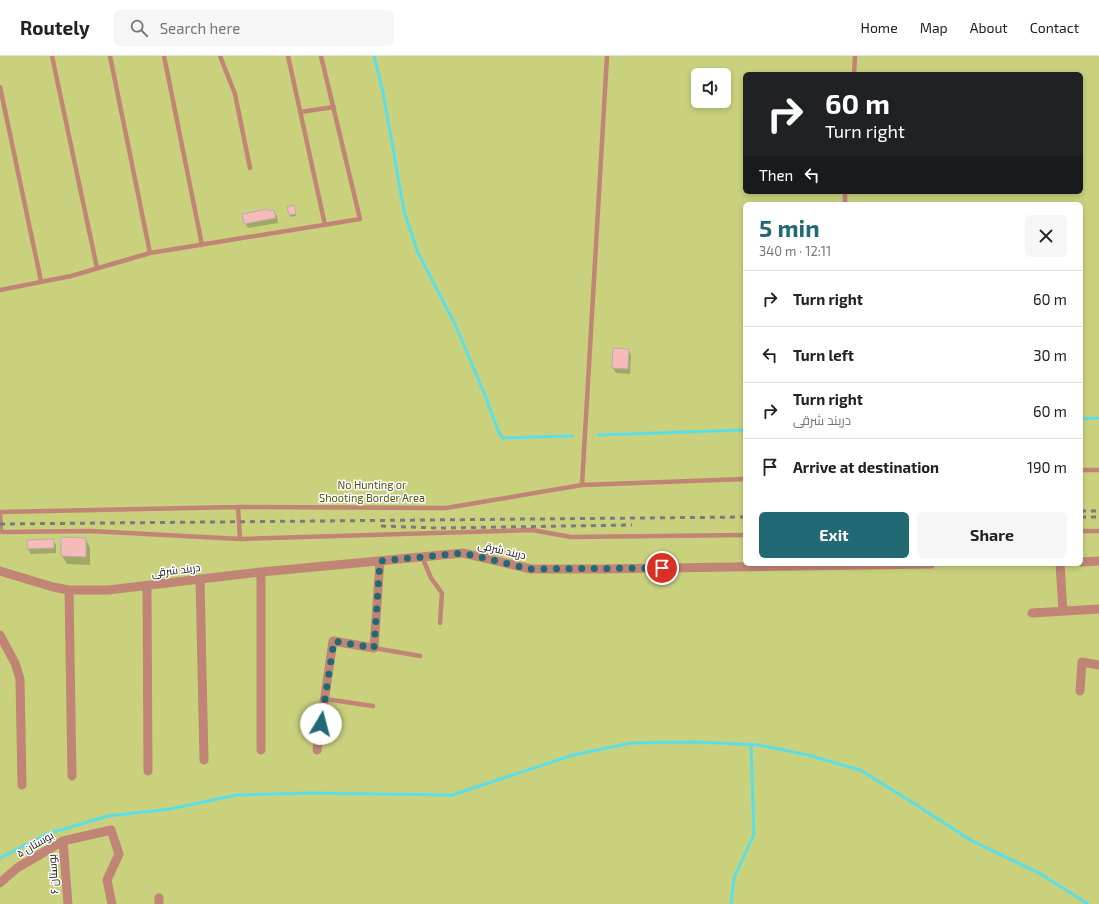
<!DOCTYPE html>
<meta charset="utf-8">
<style>
:root{--surface:#fff;--page:#f6f6f6;--text:#222;--muted:#767676;--line:#e0e0e0;--accent:#216a75}
body{margin:0;font-family:"Exo 2",Cairo,sans-serif;background:var(--page);color:var(--text);height:100vh;display:flex;flex-direction:column;font-size:15px;white-space:nowrap}
*{box-sizing:border-box;margin:0}
p{font-size:13px;color:var(--muted)}
.icon{flex:none;width:22px;height:22px;fill:none;stroke:currentColor;stroke-width:2;stroke-linecap:round;stroke-linejoin:round}
.map{position:relative;flex:1;overflow:hidden}
.sheet{position:absolute;left:743px;top:146px;width:340px;height:364px;display:flex;flex-direction:column;background:var(--surface);border-radius:6px;box-shadow:0 2px 6px #0003}
.sheet>*{flex:none}
.top-card{position:absolute;left:743px;top:16px;width:340px;height:122px;border-radius:6px;box-shadow:0 2px 6px #0003;background:#202124;color:#fff;overflow:hidden}
.tools{position:absolute;left:691px;top:12px;display:grid;gap:8px}
.tools a{display:grid;place-items:center;width:40px;height:40px;border-radius:6px;background:var(--surface);box-shadow:0 2px 6px #0003;font-size:20px}
.pin{position:absolute;display:grid;place-items:center;width:34px;height:34px;color:#fff;margin:-17px;border:2px solid #fff;border-radius:50%;box-shadow:0 1px 4px #0007}
.me{position:absolute;width:44px;margin:-22px;rotate:8deg;stroke-linejoin:round;filter:drop-shadow(0 0 3px #0008)}
.turn{display:flex;align-items:center;gap:14px;height:84px;padding:0 16px;font-size:18px}
.turn .icon{width:52px;height:52px;stroke-width:2.5}
.turn b{display:block;font-size:28px;line-height:34px}
.then{display:flex;align-items:center;height:38px;padding:0 16px;background:#0003;gap:8px;font-size:15px}
.round{display:grid;place-items:center;flex:none;width:42px;height:42px;border-radius:6px;background:var(--page)}
.summary{display:flex;align-items:center;justify-content:space-between;height:68px;padding:0 16px}
h1{font-size:24px;font-weight:700;line-height:30px;color:var(--accent)}
.button{display:flex;gap:8px;margin-top:auto;padding:8px 16px}
.button a{flex:1;height:46px;border-radius:6px;background:var(--accent);color:#fff;font-size:16px;font-weight:700;line-height:46px;text-align:center}
.button a+a{background:var(--page);color:var(--text)}
ul{padding:0;list-style:none}
li{display:flex;align-items:center;gap:12px;height:56px;padding:0 16px;border-top:1px solid var(--line)}
li div{flex:1}
li b{display:block;font-size:15px}
li em{font-style:normal}
header{display:flex;align-items:center;gap:24px;box-sizing:border-box;height:56px;padding:0 20px;background:var(--surface);border-bottom:1px solid var(--line)}
header strong{font-size:19px}
nav{display:flex;gap:22px;margin-inline-start:auto;font-size:14px}
.search{width:280px;height:36px;background:var(--page);display:flex;align-items:center;gap:10px;box-sizing:border-box;padding:0 14px;border-radius:6px;color:var(--muted);font-size:15px}
.map>svg:first-child{display:block}
.green{fill:#cad17d;fill-rule:evenodd}
.shadow{fill:#0003}
.lines{fill:none;stroke-linecap:round;stroke-linejoin:round}
.stream{stroke:#5bdee6;stroke-width:3}
.building{fill:#f6bbb8;stroke:#b6adac}
.service{stroke:#c18575;stroke-width:4.5}
.minor{stroke:#c18575;stroke-width:9}
.rail{stroke:#7d7a7f;stroke-width:3;stroke-dasharray:5 5;stroke-linecap:butt}
.route{stroke:#216a75;stroke-width:7;stroke-dasharray:0 12.6}
.labels{text-anchor:middle;stroke-width:3;stroke-linejoin:round;paint-order:stroke}
.park-label{font-size:11px;fill:#535614;stroke:#fff}
.street-label{font-size:11px;fill:#1a181b;stroke:#fff}
</style>
<header>
<strong>Routely</strong>
<div class="search"><svg class="icon" aria-label="search" viewBox="0 0 24 24"><circle cx="10" cy="10" r="6"/><path d="M15 15l6 6"/></svg>Search here</div>
<nav><a>Home</a><a>Map</a><a>About</a><a>Contact</a></nav>
</header>
<div class="map">
<svg width="1099" height="848" viewBox="0 0 1099 848">
<rect width="100%" height="100%" fill="#eeeaf1"/>
<path class="green" d="M 0,0 L 1099,0 L 1099,848 L 0,848 ZM 745,18 L 1081,18 L 1081,136 L 745,136 ZM 698,19 L 724,19 L 724,45 L 698,45 ZM 745,148 L 1081,148 L 1081,508 L 745,508 Z"/>
<path class="shadow" d="M 294,151 L 296,160 L 291,161 L 290,159 Z
M 274,155 L 277,160 L 278,167 L 248,172 L 245,167 L 268,156 Z
M 628,294 L 631,299 L 630,318 L 616,317 L 613,312 Z
M 62,482 L 85,483 L 90,491 L 90,509 L 67,508 L 62,500 Z
M 53,484 L 56,489 L 56,497 L 31,498 L 28,493 Z"/>
<g class="lines">
<path class="stream" d="M 374,0 L 383,36 L 404,155 L 418,197 L 455,268 L 484,337 L 499,377 L 503,382 L 572,380
M 1081,363 L 1099,362
M 598,379 L 745,374
M 0,802 L 47,778 L 108,760 L 170,753 L 237,739 L 309,737 L 452,739 L 573,699 L 631,687 L 695,686 L 759,689 L 808,699 L 860,714 L 918,750 L 972,785 L 1039,817 L 1088,848
M 731,848 L 734,822 L 754,778 L 751,689"/>
</g>
<path class="building" d="M 294,149 L 296,158 L 289,159 L 287,151 Z
M 267,153 L 268,155 L 274,154 L 276,162 L 244,168 L 242,158 Z
M 613,292 L 629,293 L 628,313 L 612,312 Z
M 61,481 L 86,482 L 86,501 L 61,500 Z
M 54,483 L 54,492 L 27,493 L 27,484 Z"/>
<g class="lines">
<path class="service" d="M 52,0 L 97,212
M 110,0 L 150,197
M 164,0 L 202,189
M 220,0 L 235,38 L 250,112
M 288,0 L 325,169
M 607,0 L 582,429 L 745,423
M 854,18 L 855,0
M 0,31 L 41,225
M 300,56 L 334,51
M 845,148 L 845,136
M 0,234 L 71,220 L 150,197 L 360,163 L 321,0
M 1081,414 L 1099,414
M 582,429 L 446,452 L 238,451 L 0,456 L 1,476 L 90,475 L 240,483 L 532,474 L 571,481 L 745,479
M 238,451 L 240,483
M 1081,475 L 1099,475
M 422,501 L 431,522 L 442,537 L 440,567
M 374,592 L 420,600
M 325,643 L 373,650"/>
<path class="minor" d="M 1081,506 L 1099,505
M 1060,508 L 1063,555
M 0,515 L 53,531 L 69,534 L 108,534 L 261,516 L 463,497 L 531,513 L 601,513 L 931,508
M 261,516 L 261,694
M 200,523 L 204,704
M 147,530 L 148,715
M 69,534 L 72,720
M 1032,557 L 1099,553
M 0,579 L 15,607 L 20,623 L 22,729
M 1080,635 L 1082,606 L 1099,609
M 317,694 L 333,585 L 374,592 L 380,505
M 63,785 L 68,848
M 0,827 L 17,812 L 63,785 L 111,774 L 119,798 L 107,824 L 112,848
M 159,842 L 159,848"/>
<path class="rail" d="M 1081,455 L 1099,455
M 1081,461 L 1099,461
M 0,468 L 745,461
M 381,470 L 438,472 L 632,469"/>
</g>
<g class="lines">
<path class="route" d="M 321,668 L 334,585 L 374,592 L 380,505 L 463,497 L 530,513 L 662,512"/>
</g>
<g class="labels">
<g class="park-label">
<text x="372" y="433">No Hunting or<tspan x="372" dy="13">Shooting Border Area</tspan></text>
</g>
<g class="street-label">
<text transform="translate(502 494) rotate(13)" y="4">دربند شرقی</text>
<text transform="translate(176 514) rotate(-7)" y="4">دربند شرقی</text>
<text transform="translate(35 788) rotate(-30)" y="4">بوستان ۵</text>
<text transform="translate(53 818) rotate(-94)" y="4">بوستان ۶</text>
</g>
</g>
</svg>
<div class="tools">
<a><svg class="icon" aria-label="sound" viewBox="0 0 24 24"><path d="M4 9h4l5-4v14l-5-4H4zM17 9q2 3 0 6"/></svg></a>
</div>
<div class="pin" style="left:662px;top:512px;background:#d93025"><svg class="icon" aria-label="arrive" viewBox="0 0 24 24"><path d="M6 21V4h12l-3 4 3 4H6"/></svg></div>
<svg class="me" style="left:321px;top:668px" viewBox="-20 -20 40 40"><circle r="19" fill="#fff"/><path d="M0-13L10 11 0 6-10 11z" fill="#216a75"/></svg>
<div class="top-card">
<div class="turn"><svg class="icon" aria-label="right" viewBox="0 0 24 24"><path d="M7 20v-9h11M14 6l5 5-5 5"/></svg><div><b>60 m</b>Turn right</div></div>
<div class="then">Then<svg class="icon" aria-label="left" viewBox="0 0 24 24"><path d="M17 20v-9H6M10 6l-5 5 5 5"/></svg></div>
</div>
<section class="sheet">
<div class="summary"><div><h1>5 min</h1><p>340 m · 12:11</p></div><a class="round"><svg class="icon" aria-label="close" viewBox="0 0 24 24"><path d="M6 6l12 12M18 6L6 18"/></svg></a></div>
<ul>
<li><svg class="icon" aria-label="right" viewBox="0 0 24 24"><path d="M7 20v-9h11M14 6l5 5-5 5"/></svg><div><b>Turn right</b></div><em>60 m</em></li>
<li><svg class="icon" aria-label="left" viewBox="0 0 24 24"><path d="M17 20v-9H6M10 6l-5 5 5 5"/></svg><div><b>Turn left</b></div><em>30 m</em></li>
<li><svg class="icon" aria-label="right" viewBox="0 0 24 24"><path d="M7 20v-9h11M14 6l5 5-5 5"/></svg><div><b>Turn right</b><p>دربند شرقی</p></div><em>60 m</em></li>
<li><svg class="icon" aria-label="arrive" viewBox="0 0 24 24"><path d="M6 21V4h12l-3 4 3 4H6"/></svg><div><b>Arrive at destination</b></div><em>190 m</em></li>
</ul>
<div class="button"><a>Exit</a><a>Share</a></div>
</section>
</div>
